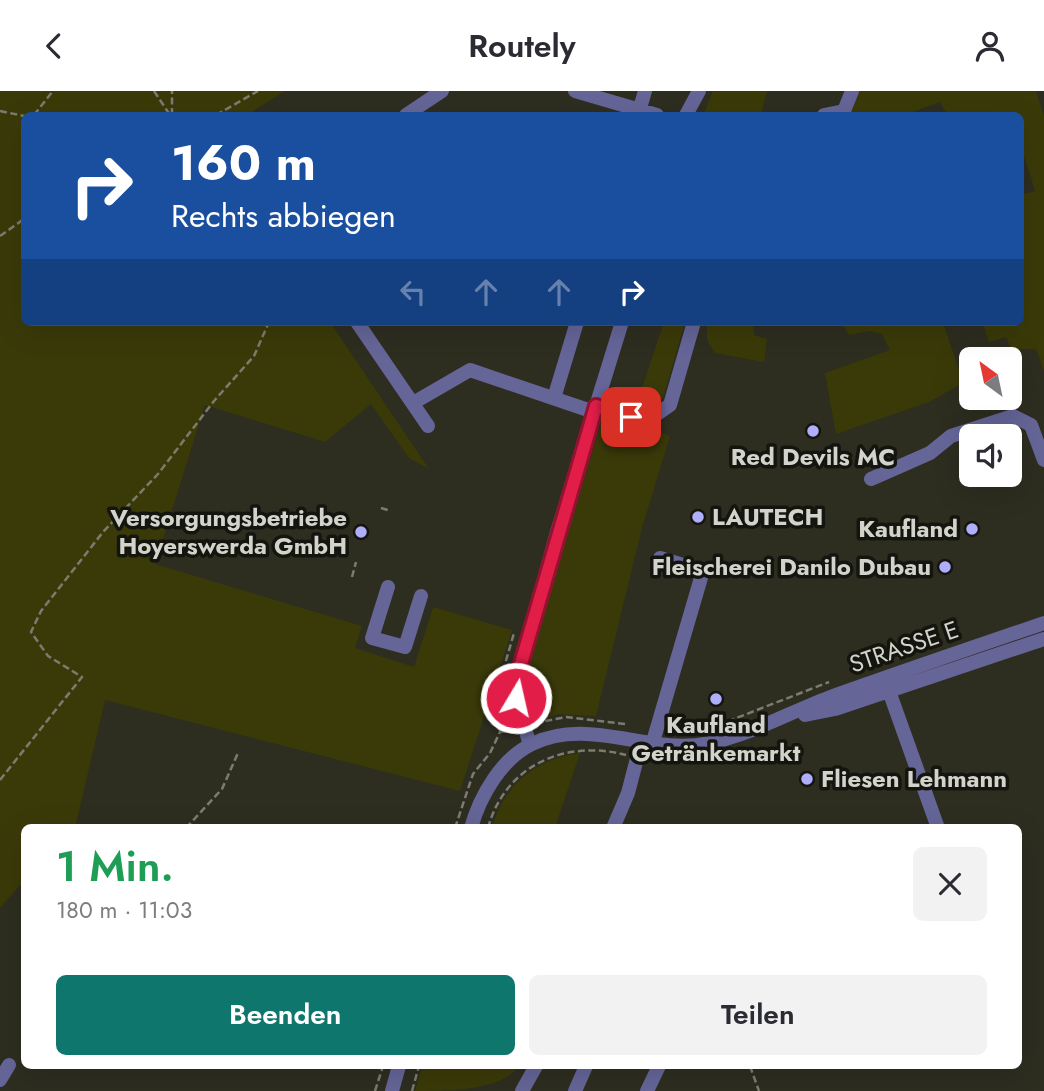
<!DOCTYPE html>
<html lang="de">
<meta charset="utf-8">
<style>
:root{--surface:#fff;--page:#f2f2f3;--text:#2b2b33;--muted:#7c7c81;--accent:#0f766e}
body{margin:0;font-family:Jost,sans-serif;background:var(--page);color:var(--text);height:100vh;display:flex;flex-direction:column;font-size:26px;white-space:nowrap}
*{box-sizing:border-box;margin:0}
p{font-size:23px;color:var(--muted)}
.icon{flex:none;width:38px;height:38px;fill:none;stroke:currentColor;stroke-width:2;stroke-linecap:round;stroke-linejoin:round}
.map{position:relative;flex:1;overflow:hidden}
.side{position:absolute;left:21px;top:733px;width:1001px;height:245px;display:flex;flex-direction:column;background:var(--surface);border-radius:10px;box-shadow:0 7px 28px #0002}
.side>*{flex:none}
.guide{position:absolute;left:21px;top:21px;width:1003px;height:214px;border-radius:10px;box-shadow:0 7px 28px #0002;background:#1a4fa0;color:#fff;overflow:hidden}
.needle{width:46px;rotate:327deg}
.fabs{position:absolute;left:959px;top:256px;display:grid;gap:14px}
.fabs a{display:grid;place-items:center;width:63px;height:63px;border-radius:10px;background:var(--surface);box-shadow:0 7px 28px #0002;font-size:35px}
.pin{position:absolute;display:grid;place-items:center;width:60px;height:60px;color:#fff;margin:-30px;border-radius:14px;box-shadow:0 4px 10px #0006}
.me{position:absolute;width:77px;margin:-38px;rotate:9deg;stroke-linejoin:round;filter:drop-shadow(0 0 5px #0008)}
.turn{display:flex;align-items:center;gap:24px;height:147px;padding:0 35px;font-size:32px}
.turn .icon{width:91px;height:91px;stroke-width:2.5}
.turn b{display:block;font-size:49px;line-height:60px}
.lanes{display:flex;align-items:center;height:66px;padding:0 35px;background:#0003;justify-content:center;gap:35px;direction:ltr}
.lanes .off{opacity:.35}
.round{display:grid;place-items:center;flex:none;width:74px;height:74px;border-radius:10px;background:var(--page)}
.head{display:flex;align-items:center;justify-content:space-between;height:119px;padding:0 35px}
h1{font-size:42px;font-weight:600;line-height:52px;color:#1e9e55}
.primary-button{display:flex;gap:14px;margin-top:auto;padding:14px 35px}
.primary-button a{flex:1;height:80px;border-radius:10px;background:var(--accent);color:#fff;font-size:28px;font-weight:600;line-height:80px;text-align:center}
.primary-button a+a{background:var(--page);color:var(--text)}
header{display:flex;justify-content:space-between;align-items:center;height:91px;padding:0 35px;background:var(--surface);font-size:32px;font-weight:600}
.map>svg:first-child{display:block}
.green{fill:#3a3a09}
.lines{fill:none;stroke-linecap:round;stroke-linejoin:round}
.path{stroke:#7b7b70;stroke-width:2.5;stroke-dasharray:7 3.5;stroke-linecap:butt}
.minor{stroke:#656598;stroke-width:14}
.route-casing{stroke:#92132f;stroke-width:18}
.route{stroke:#e11d48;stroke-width:12}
.poi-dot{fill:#aeaefb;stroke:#15150f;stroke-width:2.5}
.labels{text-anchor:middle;stroke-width:7;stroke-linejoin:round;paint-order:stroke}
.poi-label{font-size:24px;font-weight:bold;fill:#d2d3ca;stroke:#15150f;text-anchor:end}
.street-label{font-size:24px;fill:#d2d3ca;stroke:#15150f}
</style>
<header><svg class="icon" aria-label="back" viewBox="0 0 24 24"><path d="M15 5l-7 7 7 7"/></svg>Routely<svg class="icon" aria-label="person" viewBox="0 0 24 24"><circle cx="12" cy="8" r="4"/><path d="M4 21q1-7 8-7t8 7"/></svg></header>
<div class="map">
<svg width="1044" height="1000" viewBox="0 0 1044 1000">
<rect width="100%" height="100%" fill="#2d2d20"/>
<path class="green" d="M 0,0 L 285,0 L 247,24 L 24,24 L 24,231 L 330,231 L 429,378 L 409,367 L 371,313 L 325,351 L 205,314 L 155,473 L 362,535 L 355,557 L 414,576 L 433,516 L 512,539 L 460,700 L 105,609 L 76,733 L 72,737 L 24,737 L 24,790 L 0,817 Z
M 713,0 L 767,0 L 761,24 L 703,24 Z
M 855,0 L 1036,0 L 1044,25 L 1044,280 L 1036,258 L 1011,258 L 1006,246 L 989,251 L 982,231 L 1020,231 L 1020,104 L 1035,100 L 1020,52 L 1020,24 L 947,24 L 940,11 L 904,24 L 828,24 Z
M 664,231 L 685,231 L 663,307 L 649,321 L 639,306 Z
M 707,231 L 753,231 L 754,244 L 767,248 L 764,271 L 715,262 L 707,249 Z
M 841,231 L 943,231 L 963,292 L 929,311 L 836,343 L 825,282 L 890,259 L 882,243 L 870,240 L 849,244 Z
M 604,322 L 670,345 L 642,437 L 596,625 L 558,623 L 541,629 C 524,615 525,599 527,579 Z
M 580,662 L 555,737 L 492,737 C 503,695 537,667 580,662 Z
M 422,975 L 519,975 C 502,1000 449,1000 415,1000 Z"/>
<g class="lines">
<path class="path" d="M 154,0 L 170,24
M 0,20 L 24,25
M 34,24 L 53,0
M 172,24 L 172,0
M 216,24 L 258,0
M 0,145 L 24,128
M 381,417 L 391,420
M 352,486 L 356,471
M 888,571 L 926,553 L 937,554
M 535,632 L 566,626 L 625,633
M 708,638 L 829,591
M 500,641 L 512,638
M 653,668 L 692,669
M 0,689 L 82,586 L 48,565 L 31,541 L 41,520 L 103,441 L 158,383 L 214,310 L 254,265 L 269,231
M 186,737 L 222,698 L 238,662
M 455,737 L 473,683 L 490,662 L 500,641 L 503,580 L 514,542
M 488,737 C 505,674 566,648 626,664
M 750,975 L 759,1000
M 375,1000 L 383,975
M 412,1000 L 419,975"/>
<path class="minor" d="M 575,0 L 657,24
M 406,24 L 442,0
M 638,24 L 645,0
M 686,24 L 699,0
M 824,24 L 844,20 L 852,0
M 357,231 L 428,335
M 554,307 L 577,231
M 413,312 L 470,279 L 594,321
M 596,315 L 647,330 L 670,314 L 694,231
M 871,388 L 930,362 L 951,345 L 1013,325 L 1031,334 L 1044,369
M 388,496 L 372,547 L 405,556 L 421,505
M 889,600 L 938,737
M 805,624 L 835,618 L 1044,548
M 530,654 L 516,608 L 518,583 L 557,441 L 622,231
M 652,654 L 703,480 L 660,467
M 471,737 C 480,705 501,668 532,653 C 590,625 649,665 709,652 C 753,643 792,620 833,605 C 903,580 974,556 1044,532
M 613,737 L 628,702 L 641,652
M 0,989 L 9,974
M 392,1000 L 399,975
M 522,1000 L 536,975
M 575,1000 L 586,975
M 647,1000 L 659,975"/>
</g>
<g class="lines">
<g class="route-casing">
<path id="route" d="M 516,607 L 518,583 L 596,315 L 631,326"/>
</g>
<use href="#route" class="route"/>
</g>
<g class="poi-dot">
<circle cx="813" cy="340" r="7"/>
<circle cx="698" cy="426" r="7"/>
<circle cx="972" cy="438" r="7"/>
<circle cx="361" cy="441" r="7"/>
<circle cx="945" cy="476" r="7"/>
<circle cx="716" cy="608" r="7"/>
<circle cx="807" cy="688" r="7"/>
</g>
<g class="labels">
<g class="poi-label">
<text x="813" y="374" text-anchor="middle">Red Devils MC</text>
<text x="712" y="434" text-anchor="start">LAUTECH</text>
<text x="347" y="435">Versorgungsbetriebe<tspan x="347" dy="28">Hoyerswerda GmbH</tspan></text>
<text x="958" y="446">Kaufland</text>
<text x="931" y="484">Fleischerei Danilo Dubau</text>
<text x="716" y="642" text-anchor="middle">Kaufland<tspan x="716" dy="28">Getränkemarkt</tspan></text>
<text x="821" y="696" text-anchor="start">Fliesen Lehmann</text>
</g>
<g class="street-label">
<text transform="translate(904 556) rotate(-19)" y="8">STRASSE E</text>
</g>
</g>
</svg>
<div class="fabs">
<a><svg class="needle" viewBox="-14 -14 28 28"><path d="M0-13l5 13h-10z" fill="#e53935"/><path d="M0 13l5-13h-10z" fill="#7c7c81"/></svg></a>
<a><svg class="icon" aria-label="sound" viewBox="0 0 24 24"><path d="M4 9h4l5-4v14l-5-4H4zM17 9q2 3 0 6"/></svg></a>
</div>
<div class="pin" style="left:631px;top:326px;background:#d93025"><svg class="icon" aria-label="arrive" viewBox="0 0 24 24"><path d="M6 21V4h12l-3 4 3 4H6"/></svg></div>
<svg class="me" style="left:516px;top:607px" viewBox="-20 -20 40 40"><circle r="17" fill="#e11d48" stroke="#fff" stroke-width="3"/><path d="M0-11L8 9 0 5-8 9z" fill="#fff"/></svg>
<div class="guide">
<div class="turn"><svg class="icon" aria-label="right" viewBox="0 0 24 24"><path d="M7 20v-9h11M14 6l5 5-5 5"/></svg><div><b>160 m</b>Rechts abbiegen</div></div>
<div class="lanes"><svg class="icon off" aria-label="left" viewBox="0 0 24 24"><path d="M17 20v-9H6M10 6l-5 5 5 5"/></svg><svg class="icon off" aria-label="ahead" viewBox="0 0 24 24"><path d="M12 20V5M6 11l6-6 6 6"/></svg><svg class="icon off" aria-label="ahead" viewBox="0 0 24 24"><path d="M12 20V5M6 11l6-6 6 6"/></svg><svg class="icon" aria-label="right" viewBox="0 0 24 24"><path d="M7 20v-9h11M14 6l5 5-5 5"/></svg></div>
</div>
<section class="side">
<div class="head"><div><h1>1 Min.</h1><p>180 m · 11:03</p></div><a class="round"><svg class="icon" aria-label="close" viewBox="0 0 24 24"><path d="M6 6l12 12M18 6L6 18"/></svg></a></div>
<div class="primary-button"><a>Beenden</a><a>Teilen</a></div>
</section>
</div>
